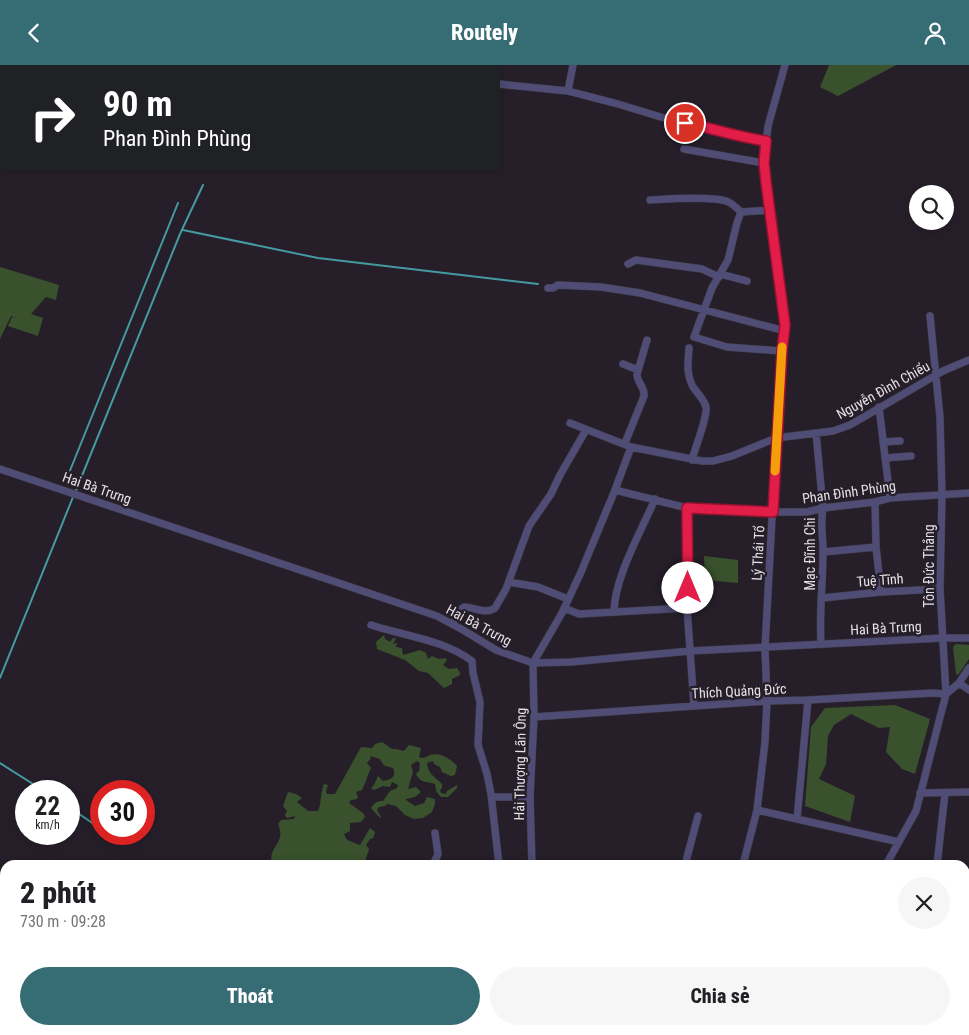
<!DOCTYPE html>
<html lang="vi">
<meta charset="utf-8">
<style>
:root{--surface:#fff;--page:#f6f6f6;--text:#202124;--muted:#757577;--accent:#366d75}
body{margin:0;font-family:"Roboto Condensed",sans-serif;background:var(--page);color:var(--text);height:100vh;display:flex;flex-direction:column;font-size:19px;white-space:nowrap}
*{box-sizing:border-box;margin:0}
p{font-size:16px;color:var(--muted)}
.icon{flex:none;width:28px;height:28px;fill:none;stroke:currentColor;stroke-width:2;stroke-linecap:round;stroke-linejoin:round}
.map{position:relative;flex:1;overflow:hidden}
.details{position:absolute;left:0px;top:795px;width:970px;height:175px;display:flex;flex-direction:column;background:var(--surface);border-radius:15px 15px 0 0;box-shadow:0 2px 12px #0003}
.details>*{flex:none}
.hud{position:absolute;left:0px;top:0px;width:500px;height:105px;box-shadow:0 2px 12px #0003;background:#202124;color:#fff;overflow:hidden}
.tools{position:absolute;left:909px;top:120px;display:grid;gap:10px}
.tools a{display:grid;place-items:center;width:45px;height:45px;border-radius:50%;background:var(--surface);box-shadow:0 2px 12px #0003;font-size:25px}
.speed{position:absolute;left:15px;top:715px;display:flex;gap:10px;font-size:25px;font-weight:700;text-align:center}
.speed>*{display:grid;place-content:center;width:65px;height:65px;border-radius:50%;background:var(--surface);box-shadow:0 2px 12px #0003;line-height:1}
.speed small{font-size:12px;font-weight:400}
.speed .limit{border:8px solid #d22;background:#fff;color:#111}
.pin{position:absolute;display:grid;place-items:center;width:42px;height:42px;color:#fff;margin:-21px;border:2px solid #fff;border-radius:50%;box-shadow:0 1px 5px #0007}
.me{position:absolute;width:55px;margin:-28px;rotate:0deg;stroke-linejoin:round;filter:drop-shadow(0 0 4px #0008)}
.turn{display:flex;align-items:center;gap:18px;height:105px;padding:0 20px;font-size:22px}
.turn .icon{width:65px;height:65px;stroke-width:2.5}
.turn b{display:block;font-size:35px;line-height:42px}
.round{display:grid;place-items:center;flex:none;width:52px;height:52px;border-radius:26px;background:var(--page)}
.head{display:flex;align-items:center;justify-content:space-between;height:85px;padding:0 20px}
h1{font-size:30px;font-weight:800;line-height:38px}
.button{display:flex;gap:10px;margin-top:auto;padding:10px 20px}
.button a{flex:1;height:58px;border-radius:30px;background:var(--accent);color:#fff;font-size:20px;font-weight:800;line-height:58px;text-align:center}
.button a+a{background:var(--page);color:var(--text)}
header{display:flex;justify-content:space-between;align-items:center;height:65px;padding:0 20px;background:var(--accent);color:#fff;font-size:22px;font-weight:800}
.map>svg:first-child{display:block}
.green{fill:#39522d}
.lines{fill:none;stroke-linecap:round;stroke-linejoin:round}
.stream{stroke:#459aa2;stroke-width:2}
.minor-casing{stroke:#413a44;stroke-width:8}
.minor{stroke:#4f4c75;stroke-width:7}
.route-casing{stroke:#92132f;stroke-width:12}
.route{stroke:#e11d48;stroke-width:9}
.slow{stroke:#f59e0b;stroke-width:9}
.labels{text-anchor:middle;stroke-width:5;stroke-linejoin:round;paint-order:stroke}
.street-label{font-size:14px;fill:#e5e0e7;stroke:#261f2a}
</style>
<header><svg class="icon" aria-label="back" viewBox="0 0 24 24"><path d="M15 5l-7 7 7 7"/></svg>Routely<svg class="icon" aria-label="person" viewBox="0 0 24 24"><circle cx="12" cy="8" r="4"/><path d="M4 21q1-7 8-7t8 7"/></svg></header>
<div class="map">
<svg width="969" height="970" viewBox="0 0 969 970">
<rect width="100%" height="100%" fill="#261f2a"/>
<path class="green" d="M 829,0 L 896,0 L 838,31 L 820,22 Z
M 0,202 L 59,220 L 56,235 L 46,232 L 31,249 L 43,253 L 38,271 L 8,261 L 12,252 L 18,254 L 11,251 L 0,274 Z
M 704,491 L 738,495 L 738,518 L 705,515 Z
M 384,570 L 385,574 L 390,577 L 393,573 L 396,573 L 393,579 L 397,578 L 396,582 L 402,583 L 403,590 L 420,585 L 426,588 L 428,594 L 432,591 L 439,594 L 445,593 L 447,595 L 443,600 L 449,604 L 457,603 L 460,608 L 460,610 L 452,614 L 452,619 L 444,623 L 428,608 L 419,606 L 405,595 L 377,584 L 376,577 Z
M 956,579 L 969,580 L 969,594 L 958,610 L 956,609 L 953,582 Z
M 895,640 L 930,654 L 915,709 L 902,704 L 886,687 L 890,662 L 879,663 L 851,649 L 834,660 L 828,671 L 826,699 L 819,714 L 855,731 L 850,757 L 805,741 L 811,662 L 825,643 Z
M 382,677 L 392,684 L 396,684 L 404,686 L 409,680 L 421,683 L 419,692 L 422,693 C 425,693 427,691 430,690 C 440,687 451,694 457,701 L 455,710 L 451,711 L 442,707 L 440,702 L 434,699 L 433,696 L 427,698 C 428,709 435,712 442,719 L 442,723 L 440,725 L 441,728 L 446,729 L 447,726 L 457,720 L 457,723 L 448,732 L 441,732 L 436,726 L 435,719 C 427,716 421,719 416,709 L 419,706 L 420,698 L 417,696 L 411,700 L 413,707 L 408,724 L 416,722 L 421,727 L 415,732 L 406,734 L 406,735 L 415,741 L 424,738 L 427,732 L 435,734 L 435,739 L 432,747 L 423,753 L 414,754 L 405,750 L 396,741 L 387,739 L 385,741 L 379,742 L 377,745 L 381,752 L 380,753 L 371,743 C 374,737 378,736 383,736 L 390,726 L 397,723 L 398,720 L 392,717 L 390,722 L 383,721 L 374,725 L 371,723 L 374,720 L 378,711 L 383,716 C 391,715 397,712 393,703 C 385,701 384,702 380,694 L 370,691 L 371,693 L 367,698 L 371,703 C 367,711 366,717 362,725 L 356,727 L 358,732 L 357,734 L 351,735 L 349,738 L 363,748 L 365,752 L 361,757 L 350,758 L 350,766 L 344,769 L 347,775 L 360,780 L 370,763 L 375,767 L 373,773 L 370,774 L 366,780 L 369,784 L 365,797 L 369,800 L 272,800 C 267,780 287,780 278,759 L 281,755 L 294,754 L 295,751 L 287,753 L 285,750 L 287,746 L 283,741 L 288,727 L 296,729 L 302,733 L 297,737 L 308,746 L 318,746 C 322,736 320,729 324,719 L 328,720 L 326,726 L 327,729 L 335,729 L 361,682 L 372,683 L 375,679 Z"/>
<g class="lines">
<path class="stream" d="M 183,165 L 318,193 L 538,219
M 67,413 L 178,138
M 75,428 L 180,169 L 203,120
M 0,613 L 73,432
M 0,698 L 44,726
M 69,742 L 101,764
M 109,769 L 112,771"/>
<g class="minor-casing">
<path id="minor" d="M 390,0 L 394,1
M 499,19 L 568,26 L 618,39 L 674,56 L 709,63 L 739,72 L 766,76
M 568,26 L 573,0
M 684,84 L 764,98
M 650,135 C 669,134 709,131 726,136 C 732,138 737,143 741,147 L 770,145
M 741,147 L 737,158 L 728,195 L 712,223 L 694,272 L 727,282 L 781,286
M 628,199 L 636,195 L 702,204 L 719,212
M 720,209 L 747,216
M 548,223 L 553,223 L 558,220 L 601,222 L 640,228 L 785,266
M 689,283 C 688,297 686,309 693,322 C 697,328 704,334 706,342 C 708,351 695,383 692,395
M 623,299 L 638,305
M 879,342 L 890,433
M 570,358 L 631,382 L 702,396 L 713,396 L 732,391 L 776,373 L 833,366 L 850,360 L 943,306 L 969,295
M 816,368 L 823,443 C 820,458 823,471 823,486 C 823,517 819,548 821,579
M 883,377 L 900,376
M 625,378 L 644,331 C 645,322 637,318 637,309 L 647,275
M 885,393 L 911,391
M 0,404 L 437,551 L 463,565 L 496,585 L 533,598 L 571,597 L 690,586 L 942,573 L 969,573
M 615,425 L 687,443 L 773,447 L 807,447 L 823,443 L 875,437 L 890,433 L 969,428
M 875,437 L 876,482 L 881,527
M 687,443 L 687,543 L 694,640
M 823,487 L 876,482
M 509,517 L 538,522 L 568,534
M 822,533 L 881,527 L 940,524
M 564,543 L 579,549 L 687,543
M 614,546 C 615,511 641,467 655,434
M 453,559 L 460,545 L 464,542 C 475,542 485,550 495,543 L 506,524 L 529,461 L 551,429 L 560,410 L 586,365
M 371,560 C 405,571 444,575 472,596 L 473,608 L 480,637 L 478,680 L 487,709 L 491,729 L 499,800
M 959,618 L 969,625
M 534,652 L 767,636 L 808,635 L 933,628 L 946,629 L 959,618 L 969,603
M 920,728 L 969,727
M 492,732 L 530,732
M 757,745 L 899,777
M 797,754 L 808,635
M 433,800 L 438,789 L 435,768
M 532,800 L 530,732 L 534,652 L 533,598 L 562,548 L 581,507 L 615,425 L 631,382
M 685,800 L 698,751
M 743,800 L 757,745 L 765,677 L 767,636 L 765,583 L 781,286 L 785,266 L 764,98 L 768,61 L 785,0
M 886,800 L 916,746 L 946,629 L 940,524 L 942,430 L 940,352 L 930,251
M 937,800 L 945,728
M 965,892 L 969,893
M 574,965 L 593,970
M 597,965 L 616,970
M 856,965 L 856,970
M 299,970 L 300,965
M 900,970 L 901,965
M 934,970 L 934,965"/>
</g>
<use href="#minor" class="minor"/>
</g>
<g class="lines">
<g class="route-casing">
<path id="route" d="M 685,58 C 712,63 738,72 766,76 L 764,98 L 766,117 L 785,260 L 782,286 L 773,447 L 687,443 L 688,523"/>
</g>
<use href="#route" class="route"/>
<path class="slow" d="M 775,406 L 782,282"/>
</g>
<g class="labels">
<g class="street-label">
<text transform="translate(883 325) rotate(-29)" y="5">Nguyễn Đình Chiểu</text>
<text transform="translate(97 423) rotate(19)" y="5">Hai Bà Trưng</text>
<text transform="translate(849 427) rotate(-8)" y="5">Phan Đình Phùng</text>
<text transform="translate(758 488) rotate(-87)" y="5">Lý Thái Tổ</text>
<text transform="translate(810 489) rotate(-90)" y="5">Mạc Đĩnh Chi</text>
<text transform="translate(929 501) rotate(-90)" y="5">Tôn Đức Thắng</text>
<text transform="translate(880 515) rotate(-4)" y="5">Tuệ Tĩnh</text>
<text transform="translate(479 560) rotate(28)" y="5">Hai Bà Trưng</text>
<text transform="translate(886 563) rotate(-3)" y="5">Hai Bà Trưng</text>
<text transform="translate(739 626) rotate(-3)" y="5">Thích Quảng Đức</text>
<text transform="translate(520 699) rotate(-89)" y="5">Hải Thượng Lãn Ông</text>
</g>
</g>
</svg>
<div class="tools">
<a><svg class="icon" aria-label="search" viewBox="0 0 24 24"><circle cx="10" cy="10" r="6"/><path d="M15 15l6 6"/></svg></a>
</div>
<div class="speed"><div>22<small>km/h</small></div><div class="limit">30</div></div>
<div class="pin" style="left:685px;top:58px;background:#d93025"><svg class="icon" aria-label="arrive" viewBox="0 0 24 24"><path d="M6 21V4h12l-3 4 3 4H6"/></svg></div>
<svg class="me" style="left:688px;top:523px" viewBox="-20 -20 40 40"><circle r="19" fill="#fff"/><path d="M0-13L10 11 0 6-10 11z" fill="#e11d48"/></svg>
<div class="hud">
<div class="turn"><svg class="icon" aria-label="right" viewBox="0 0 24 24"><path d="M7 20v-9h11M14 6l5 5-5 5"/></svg><div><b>90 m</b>Phan Đình Phùng</div></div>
</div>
<section class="details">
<div class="head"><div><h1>2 phút</h1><p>730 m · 09:28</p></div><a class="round"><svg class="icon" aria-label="close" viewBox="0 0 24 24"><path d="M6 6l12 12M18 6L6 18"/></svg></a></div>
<div class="button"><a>Thoát</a><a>Chia sẻ</a></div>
</section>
</div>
